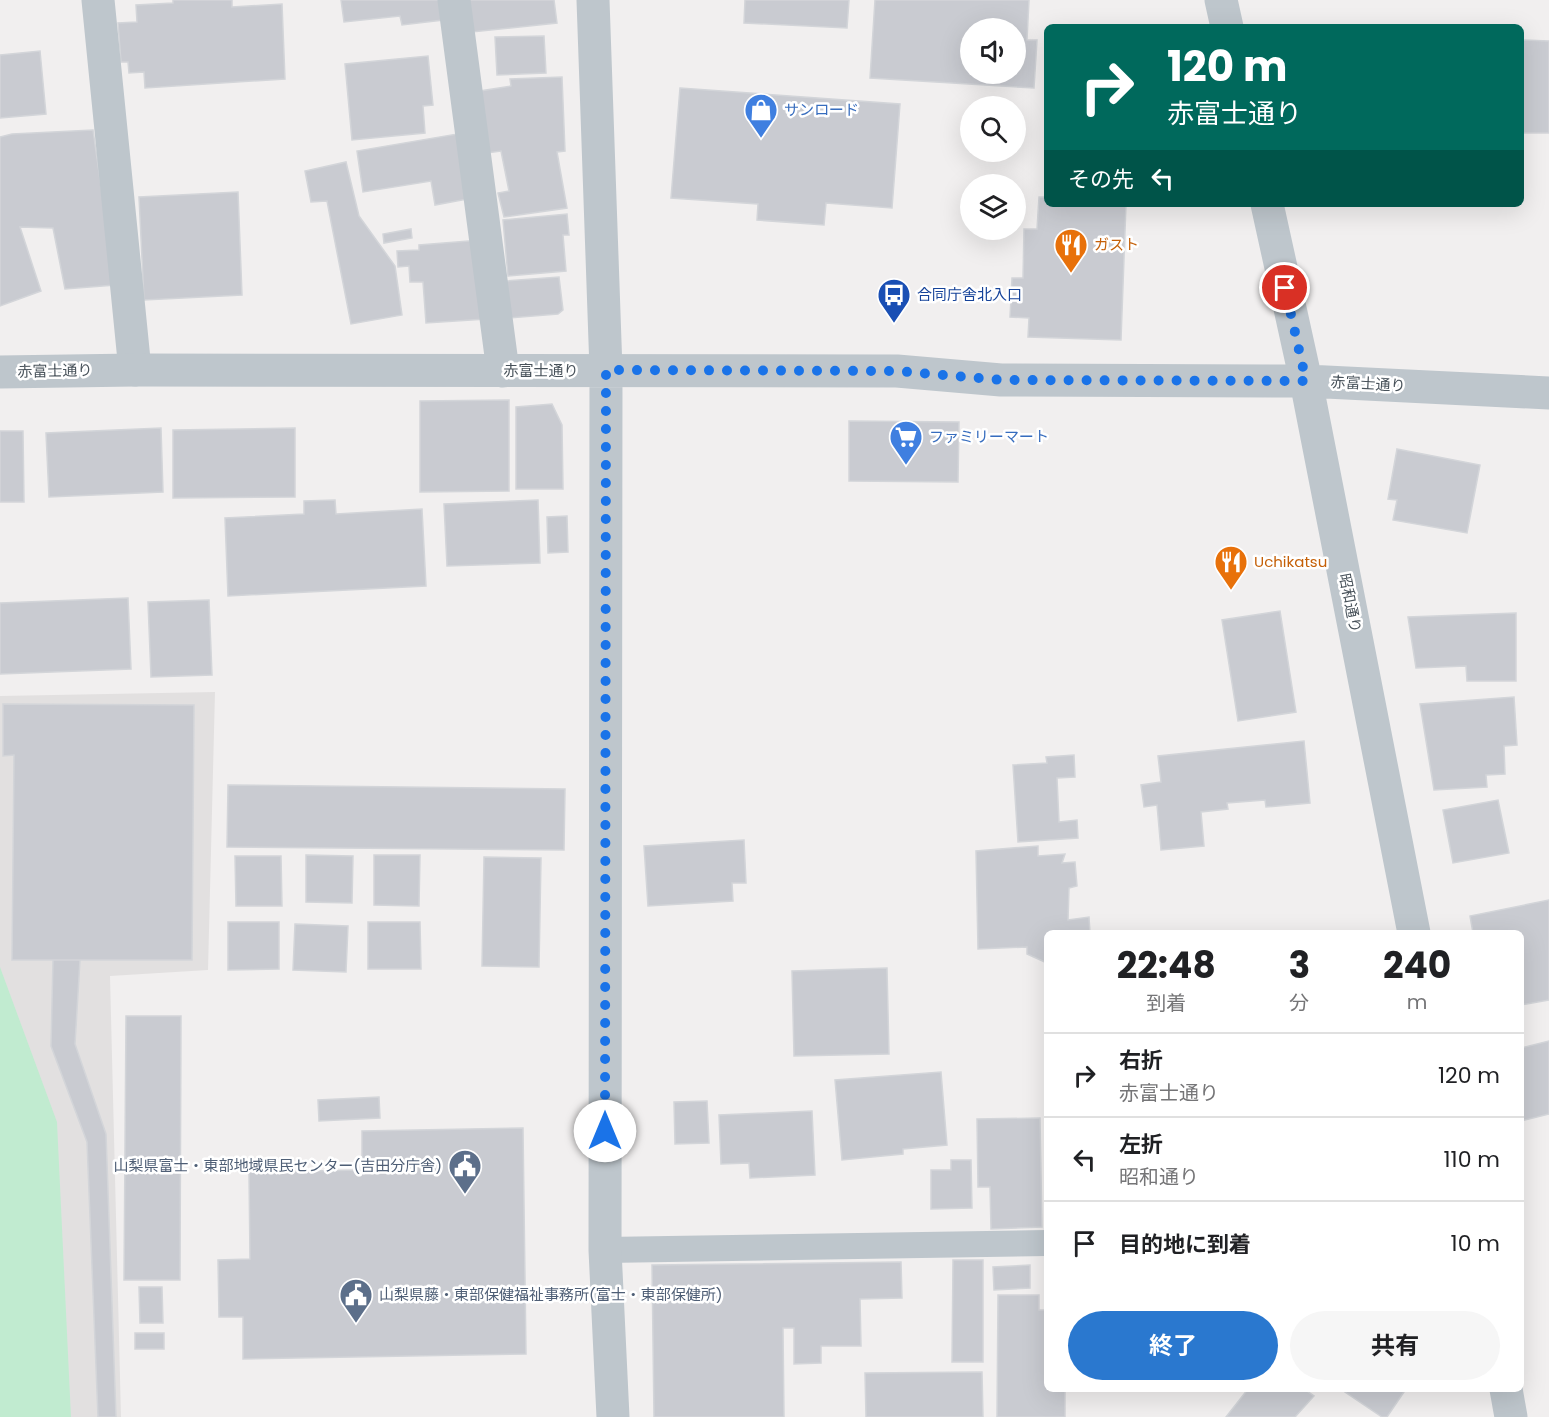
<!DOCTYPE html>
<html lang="ja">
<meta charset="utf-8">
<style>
:root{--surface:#fff;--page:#f6f6f6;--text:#202124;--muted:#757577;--line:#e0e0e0;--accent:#2a78cf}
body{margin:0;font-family:Poppins,"Noto Sans JP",sans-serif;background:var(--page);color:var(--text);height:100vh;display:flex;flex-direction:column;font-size:22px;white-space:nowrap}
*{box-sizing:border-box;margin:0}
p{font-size:20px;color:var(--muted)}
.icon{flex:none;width:33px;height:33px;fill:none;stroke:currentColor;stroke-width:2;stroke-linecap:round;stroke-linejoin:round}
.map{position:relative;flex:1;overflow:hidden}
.panel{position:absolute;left:1044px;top:930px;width:480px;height:462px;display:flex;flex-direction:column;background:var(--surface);border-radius:9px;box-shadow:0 6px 24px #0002}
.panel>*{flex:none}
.top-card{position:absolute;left:1044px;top:24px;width:480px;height:183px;border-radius:9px;box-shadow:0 6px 24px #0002;background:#00695c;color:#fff;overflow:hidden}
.tools{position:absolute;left:960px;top:18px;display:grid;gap:12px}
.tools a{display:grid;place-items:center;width:66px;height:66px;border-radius:50%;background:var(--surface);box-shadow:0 6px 24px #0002;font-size:30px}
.pin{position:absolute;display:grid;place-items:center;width:51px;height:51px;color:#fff;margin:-26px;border:3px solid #fff;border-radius:50%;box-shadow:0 2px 6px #0007}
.me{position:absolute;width:66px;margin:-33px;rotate:0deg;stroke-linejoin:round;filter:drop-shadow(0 0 4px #0008)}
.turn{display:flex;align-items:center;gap:21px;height:126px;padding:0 24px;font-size:27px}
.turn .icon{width:78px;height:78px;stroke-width:2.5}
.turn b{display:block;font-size:42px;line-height:51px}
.then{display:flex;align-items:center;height:57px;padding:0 24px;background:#0003;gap:12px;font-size:22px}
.eta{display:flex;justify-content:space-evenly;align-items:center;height:102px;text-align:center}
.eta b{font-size:36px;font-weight:700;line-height:42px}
.button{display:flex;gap:12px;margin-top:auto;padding:12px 24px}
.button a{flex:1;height:69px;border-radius:36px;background:var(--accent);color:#fff;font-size:24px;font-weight:700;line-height:69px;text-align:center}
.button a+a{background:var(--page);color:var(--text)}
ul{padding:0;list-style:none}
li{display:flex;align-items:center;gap:18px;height:84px;padding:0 24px;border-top:2px solid var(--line)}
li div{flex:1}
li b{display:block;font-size:22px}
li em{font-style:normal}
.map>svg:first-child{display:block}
.education{fill:#e2e0e0}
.green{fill:#c1ebd0}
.building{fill:#c9cbd1;stroke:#d3d5d9;stroke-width:1.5;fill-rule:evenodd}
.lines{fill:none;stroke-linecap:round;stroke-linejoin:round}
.service{stroke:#bec6cc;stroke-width:26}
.minor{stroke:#bec6cc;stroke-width:33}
.tertiary{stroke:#bec6cc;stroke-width:33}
.route{stroke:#1a73e8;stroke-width:10;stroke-dasharray:0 18}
.labels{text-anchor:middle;stroke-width:5;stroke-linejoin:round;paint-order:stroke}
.shop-label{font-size:15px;fill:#366cbe;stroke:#fff;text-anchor:start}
.food-label{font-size:15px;fill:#c56008;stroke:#fff;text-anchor:start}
.transit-label{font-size:15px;fill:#164399;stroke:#fff;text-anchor:start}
.street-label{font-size:15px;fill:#48525a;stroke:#fff}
.service-label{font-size:15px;fill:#4e5e75;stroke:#fff;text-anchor:end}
</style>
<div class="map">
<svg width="1549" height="1417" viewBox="0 0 1549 1417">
<rect width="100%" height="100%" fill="#f1efef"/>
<path class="education" d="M 215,692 L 208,970 L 110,976 L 121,1417 L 0,1417 L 0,696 Z"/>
<path class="green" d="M 0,967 L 57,1122 L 71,1417 L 0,1417 Z"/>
<path class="building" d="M 173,0 L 232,0 L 232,7 L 282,4 L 285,79 L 145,88 L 144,72 L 129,73 L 128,62 L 121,62 L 118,23 L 137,22 L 136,5 L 173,3 Z
M 341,0 L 441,0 L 443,20 L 402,25 L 400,16 L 344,22 Z
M 469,0 L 554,0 L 557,23 L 472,32 Z
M 745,0 L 849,0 L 847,28 L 744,23 Z
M 875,0 L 1029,0 L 1027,40 L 1037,40 L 1034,88 L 870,78 ZM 970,28 L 1016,28 L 1016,74 L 970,74 Z
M 544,36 L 546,73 L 497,75 L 495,37 Z
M 1521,40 L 1549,41 L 1549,133 L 1521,133 Z
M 40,51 L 46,114 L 0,118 L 0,55 Z
M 428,56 L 433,105 L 423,106 L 425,133 L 352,140 L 345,64 Z
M 562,77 L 565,151 L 557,152 L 567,208 L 504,217 L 498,193 L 509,191 L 501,151 L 487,153 L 480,91 L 511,86 L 510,79 Z
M 680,88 L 900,104 L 892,208 L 826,203 L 824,225 L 757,220 L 758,204 L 671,198 Z
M 93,130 L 115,285 L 65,289 L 53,228 L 20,227 L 41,291 L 0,306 L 0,137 L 12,134 Z
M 463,133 L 473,198 L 435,205 L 431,181 L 363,192 L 357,151 Z
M 346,162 L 359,216 L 395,266 L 402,315 L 351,324 L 327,201 L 311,202 L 305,171 Z
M 238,192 L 242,295 L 144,300 L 139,197 Z
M 1039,197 L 1047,197 L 1047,204 L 1126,204 L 1121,340 L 1028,337 L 1029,318 L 1010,317 L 1012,278 L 1023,278 L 1024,229 L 1037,229 Z
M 567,214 L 569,235 L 563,235 L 566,271 L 508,276 L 503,220 Z
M 411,229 L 412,238 L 384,243 L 383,234 Z
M 481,240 L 486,319 L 426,323 L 423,282 L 410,282 L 409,266 L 398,267 L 397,251 L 419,250 L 419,245 Z
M 559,277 L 563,310 L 558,314 L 509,318 L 506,281 Z
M 509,400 L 509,491 L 420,492 L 420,401 Z
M 552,404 L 562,425 L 563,489 L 516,489 L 516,407 Z
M 849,421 L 959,422 L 958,482 L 849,481 Z
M 161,428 L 163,492 L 49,497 L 46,433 Z
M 295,428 L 295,497 L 173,498 L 173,430 Z
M 0,431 L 23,431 L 24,502 L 0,502 Z
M 1397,449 L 1480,465 L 1467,533 L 1393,520 L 1397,500 L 1388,499 Z
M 335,500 L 336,514 L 422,509 L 426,586 L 228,596 L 225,518 L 304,514 L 304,501 Z
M 538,500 L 540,563 L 447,566 L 444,504 Z
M 567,516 L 568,552 L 548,553 L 547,517 Z
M 128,598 L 131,669 L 0,674 L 0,603 Z
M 209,600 L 212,675 L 151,677 L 148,602 Z
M 1280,611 L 1296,712 L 1238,721 L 1222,620 Z
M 1516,613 L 1516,681 L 1467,681 L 1466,666 L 1416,668 L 1408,617 Z
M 1514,697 L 1517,745 L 1504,746 L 1505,774 L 1486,775 L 1487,787 L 1434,790 L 1420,704 Z
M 3,704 L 194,705 L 192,960 L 12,960 L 14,755 L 3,756 Z
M 1304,741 L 1310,803 L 1266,807 L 1265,800 L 1227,803 L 1228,809 L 1201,812 L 1204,846 L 1161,850 L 1157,805 L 1144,807 L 1141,785 L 1161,782 L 1158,756 Z
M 1074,755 L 1075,777 L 1057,778 L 1059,822 L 1077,820 L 1078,838 L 1018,842 L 1013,765 L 1047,763 L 1046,757 Z
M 228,785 L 565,789 L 564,850 L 227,847 Z
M 1498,800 L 1509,853 L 1453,863 L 1443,810 Z
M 744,840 L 746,883 L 732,883 L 733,901 L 648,906 L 644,846 Z
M 1038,846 L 1038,856 L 1065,854 L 1062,863 L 1075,862 L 1077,886 L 1069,888 L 1068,920 L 1089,917 L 1090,933 L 1047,933 L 1047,963 L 1027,954 L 1027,947 L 978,949 L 976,851 Z
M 306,855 L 353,856 L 352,903 L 306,902 Z
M 374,855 L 420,855 L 419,906 L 374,905 Z
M 235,856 L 281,856 L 282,906 L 236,906 Z
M 484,857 L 541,858 L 539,967 L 482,966 Z
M 1549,900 L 1549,1000 L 1521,1005 L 1521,933 L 1473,933 L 1470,916 Z
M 228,922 L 279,922 L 279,969 L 228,970 Z
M 368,922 L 420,922 L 421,969 L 368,969 Z
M 295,924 L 348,926 L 346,972 L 293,970 Z
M 53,960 L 80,960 L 75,1044 L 106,1134 L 116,1417 L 98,1417 L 87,1142 L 51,1046 Z
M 887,968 L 889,1054 L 794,1056 L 792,971 Z
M 126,1016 L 181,1016 L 180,1280 L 124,1280 Z
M 1549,1041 L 1549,1114 L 1521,1121 L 1521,1048 Z
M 941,1072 L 947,1145 L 903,1149 L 903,1154 L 842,1160 L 835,1080 Z
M 379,1097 L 380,1118 L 319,1121 L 318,1100 Z
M 707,1101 L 709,1143 L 675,1144 L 674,1102 Z
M 812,1111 L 815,1175 L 750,1178 L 749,1163 L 721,1164 L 719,1115 Z
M 1040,1118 L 1042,1227 L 991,1229 L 990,1187 L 978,1187 L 977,1119 Z
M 523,1128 L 526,1354 L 243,1359 L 243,1317 L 219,1317 L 218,1260 L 250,1259 L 249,1172 L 362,1170 L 362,1131 Z
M 951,1160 L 971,1160 L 972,1208 L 931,1209 L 931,1170 L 951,1170 Z
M 953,1260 L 983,1260 L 983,1362 L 952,1362 Z
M 901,1262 L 902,1298 L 860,1299 L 861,1346 L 821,1346 L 821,1363 L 794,1364 L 794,1328 L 783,1328 L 784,1417 L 654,1417 L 652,1265 Z
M 1030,1265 L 1030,1288 L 994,1290 L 993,1267 Z
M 139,1287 L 162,1287 L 163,1323 L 140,1323 Z
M 998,1295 L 1039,1295 L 1039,1310 L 1047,1310 L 1047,1389 L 1065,1389 L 1065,1417 L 997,1417 Z
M 135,1333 L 164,1333 L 164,1349 L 135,1349 Z
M 982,1372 L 983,1417 L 866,1417 L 865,1373 Z
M 1248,1389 L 1304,1389 L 1314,1396 L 1295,1417 L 1226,1417 Z
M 1347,1389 L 1406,1389 L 1387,1417 L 1382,1417 L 1345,1392 Z"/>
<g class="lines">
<path class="service" d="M 605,1250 L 1047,1243"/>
<path class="minor" d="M 98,0 L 135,370
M 454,0 L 503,371"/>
<path class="tertiary" d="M 593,0 L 606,370 L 605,1250 L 613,1417
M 1221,0 L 1227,27
M 1267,204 L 1306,381 L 1414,933
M 0,372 L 135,370 L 897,371 L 1001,380 L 1306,381 L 1549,393
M 1506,1389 L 1511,1417"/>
</g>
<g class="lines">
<path class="route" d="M 605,1131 L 606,370 L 897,371 L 1001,380 L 1306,381 L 1285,288"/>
</g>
<defs>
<g id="shop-pin" transform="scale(1.725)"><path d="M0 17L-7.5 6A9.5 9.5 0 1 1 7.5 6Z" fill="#3f7fe0" stroke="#fff"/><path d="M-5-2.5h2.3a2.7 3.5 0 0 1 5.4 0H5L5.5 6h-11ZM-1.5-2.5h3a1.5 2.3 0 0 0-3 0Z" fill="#fff"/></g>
<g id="restaurant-pin" transform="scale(1.725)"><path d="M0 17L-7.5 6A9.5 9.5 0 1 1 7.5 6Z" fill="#e8710a" stroke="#fff"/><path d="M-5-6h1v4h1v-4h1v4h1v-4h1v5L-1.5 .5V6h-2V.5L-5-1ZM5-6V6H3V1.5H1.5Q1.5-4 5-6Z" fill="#fff"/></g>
<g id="bus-pin" transform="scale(1.725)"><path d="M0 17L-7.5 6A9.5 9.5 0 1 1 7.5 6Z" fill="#1a4fb4" stroke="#fff"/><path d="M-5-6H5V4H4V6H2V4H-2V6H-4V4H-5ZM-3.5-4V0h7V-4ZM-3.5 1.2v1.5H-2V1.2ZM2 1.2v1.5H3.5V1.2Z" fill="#fff"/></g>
<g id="supermarket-pin" transform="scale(1.725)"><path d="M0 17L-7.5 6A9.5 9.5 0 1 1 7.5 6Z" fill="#3f7fe0" stroke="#fff"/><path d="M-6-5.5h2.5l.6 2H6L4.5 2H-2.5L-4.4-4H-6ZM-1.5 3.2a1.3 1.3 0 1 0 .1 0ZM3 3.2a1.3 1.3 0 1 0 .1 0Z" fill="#fff"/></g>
<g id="civic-pin" transform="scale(1.725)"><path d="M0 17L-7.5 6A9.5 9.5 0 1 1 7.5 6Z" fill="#5c6f8a" stroke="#fff"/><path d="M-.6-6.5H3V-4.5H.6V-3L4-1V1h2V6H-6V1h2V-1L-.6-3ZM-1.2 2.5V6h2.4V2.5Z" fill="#fff"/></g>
</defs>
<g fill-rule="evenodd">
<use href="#shop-pin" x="761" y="110"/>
<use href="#restaurant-pin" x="1071" y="245"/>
<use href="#bus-pin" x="894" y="295"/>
<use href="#supermarket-pin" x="906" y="437"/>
<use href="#restaurant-pin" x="1231" y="562"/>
<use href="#civic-pin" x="465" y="1166"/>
<use href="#civic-pin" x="356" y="1295"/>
</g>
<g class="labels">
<g class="shop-label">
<text x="784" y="115">サンロード</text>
<text x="929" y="442">ファミリーマート</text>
</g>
<g class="food-label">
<text x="1094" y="250">ガスト</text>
<text x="1254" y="567">Uchikatsu</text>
</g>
<g class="transit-label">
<text x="917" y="300">合同庁舎北入口</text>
</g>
<g class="street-label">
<text transform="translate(55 371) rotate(-1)" y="5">赤富士通り</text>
<text x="541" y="376">赤富士通り</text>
<text transform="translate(1368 384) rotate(3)" y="5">赤富士通り</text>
<text transform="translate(1350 603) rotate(79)" y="5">昭和通り</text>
</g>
<g class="service-label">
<text x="442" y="1171">山梨県富士・東部地域県民センター(吉田分庁舎)</text>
<text x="379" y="1300" text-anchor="start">山梨県藤・東部保健福祉事務所(富士・東部保健所)</text>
</g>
</g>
</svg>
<div class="tools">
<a><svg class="icon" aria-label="sound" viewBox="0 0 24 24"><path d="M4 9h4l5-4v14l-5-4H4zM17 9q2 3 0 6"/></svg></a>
<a><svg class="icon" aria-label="search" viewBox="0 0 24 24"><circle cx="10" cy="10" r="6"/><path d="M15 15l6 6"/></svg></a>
<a><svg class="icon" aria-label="layers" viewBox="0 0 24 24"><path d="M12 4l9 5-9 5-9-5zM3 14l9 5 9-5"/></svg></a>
</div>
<div class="pin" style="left:1285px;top:288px;background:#d93025"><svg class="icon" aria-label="arrive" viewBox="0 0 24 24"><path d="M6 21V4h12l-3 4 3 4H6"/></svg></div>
<svg class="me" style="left:605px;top:1131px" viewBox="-20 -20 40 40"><circle r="19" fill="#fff"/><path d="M0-13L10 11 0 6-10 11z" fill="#1a73e8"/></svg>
<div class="top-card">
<div class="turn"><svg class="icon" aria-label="right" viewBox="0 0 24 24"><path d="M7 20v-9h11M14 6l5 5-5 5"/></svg><div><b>120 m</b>赤富士通り</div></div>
<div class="then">その先<svg class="icon" aria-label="left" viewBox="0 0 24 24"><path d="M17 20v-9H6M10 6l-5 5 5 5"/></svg></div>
</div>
<section class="panel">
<div class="eta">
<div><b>22:48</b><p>到着</p></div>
<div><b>3</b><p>分</p></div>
<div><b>240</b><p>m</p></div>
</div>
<ul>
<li><svg class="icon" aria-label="right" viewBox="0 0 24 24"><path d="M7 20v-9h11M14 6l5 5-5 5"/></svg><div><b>右折</b><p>赤富士通り</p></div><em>120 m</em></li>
<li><svg class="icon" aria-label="left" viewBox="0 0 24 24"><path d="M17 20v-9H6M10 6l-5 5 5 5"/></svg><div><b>左折</b><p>昭和通り</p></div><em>110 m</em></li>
<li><svg class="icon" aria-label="arrive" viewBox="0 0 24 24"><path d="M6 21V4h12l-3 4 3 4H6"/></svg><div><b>目的地に到着</b></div><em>10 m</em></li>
</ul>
<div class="button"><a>終了</a><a>共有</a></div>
</section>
</div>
